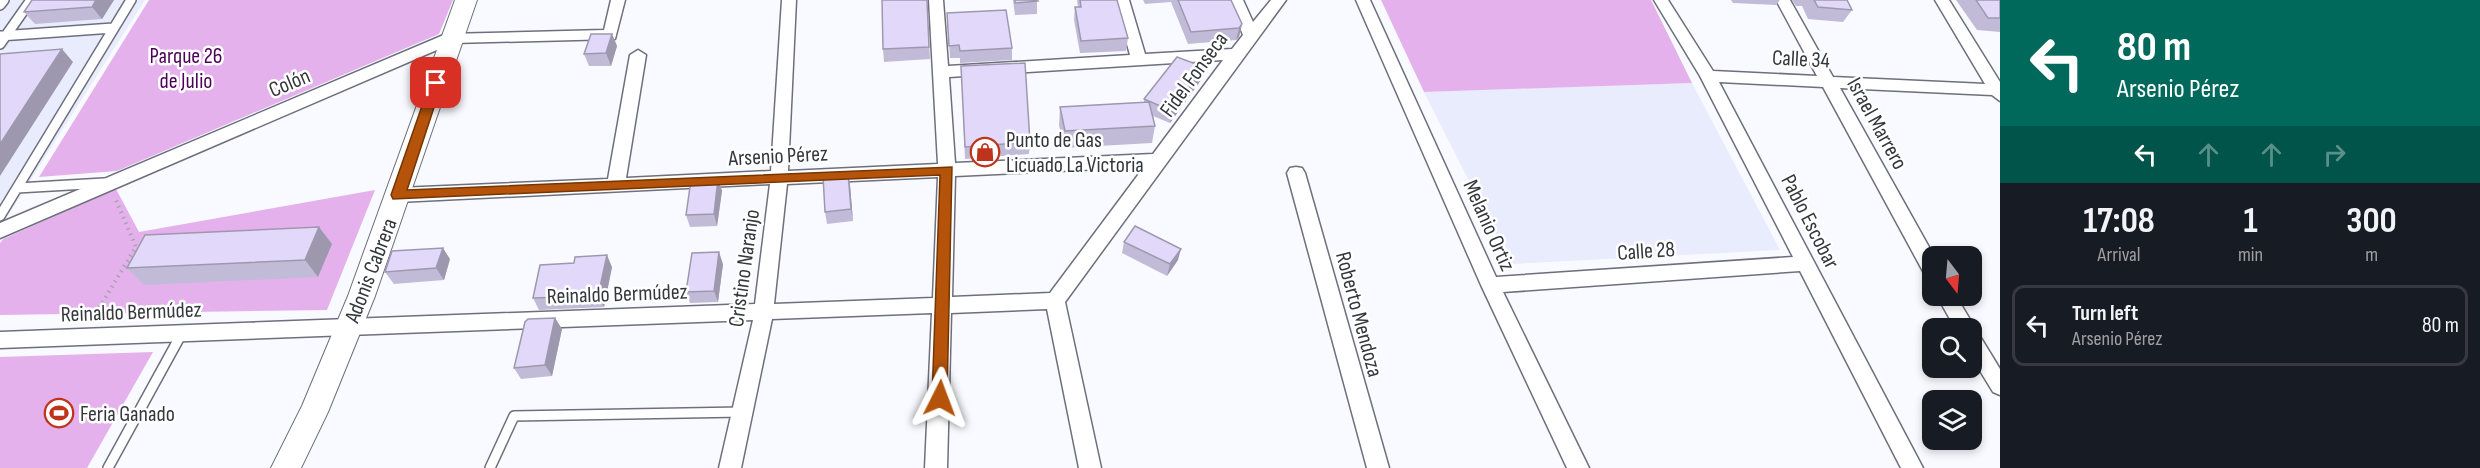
<!DOCTYPE html>
<meta charset="utf-8">
<style>
:root{--surface:#171b24;--page:#242831;--text:#f1f3f6;--muted:#9ea1a6;--line:#363941}
body{margin:0;font-family:"Sofia Sans Condensed",sans-serif;background:var(--page);color:var(--text);height:100vh;display:flex;flex-direction:column;font-size:22px;white-space:nowrap}
*{box-sizing:border-box;margin:0}
p{font-size:20px;color:var(--muted)}
.icon{flex:none;width:33px;height:33px;fill:none;stroke:currentColor;stroke-width:2;stroke-linecap:round;stroke-linejoin:round}
.map{position:relative;flex:1;overflow:hidden}
.details{display:flex;flex-direction:column;background:var(--surface);width:480px}
.details>*{flex:none}
.guide{background:#00695c;color:#fff;overflow:hidden}
.needle{width:39px;rotate:164deg}
.controls{position:absolute;left:1922px;top:246px;display:grid;gap:12px}
.controls a{display:grid;place-items:center;width:60px;height:60px;border-radius:12px;background:var(--surface);box-shadow:0 3px 9px #0003;font-size:30px}
.pin{position:absolute;display:grid;place-items:center;width:51px;height:51px;color:#fff;margin:-26px;border-radius:12px;box-shadow:0 3px 9px #0006}
.me{position:absolute;width:66px;margin:-33px;rotate:3deg;stroke-linejoin:round;filter:drop-shadow(0 0 4px #0008)}
.turn{display:flex;align-items:center;gap:21px;height:126px;padding:0 18px;font-size:27px}
.turn .icon{width:78px;height:78px;stroke-width:2.5}
.turn b{display:block;font-size:42px;line-height:51px}
.lanes{display:flex;align-items:center;height:57px;padding:0 18px;background:#0003;justify-content:center;gap:30px;direction:ltr}
.lanes .off{opacity:.35}
.eta{display:flex;justify-content:space-evenly;align-items:center;height:102px;text-align:center}
.eta b{font-size:36px;font-weight:700;line-height:42px}
ul{padding:0;list-style:none}
li{display:flex;align-items:center;gap:18px;height:81px;margin:0 12px 9px;padding:0 6px;border:3px solid var(--line);border-radius:12px}
li div{flex:1}
li b{display:block;font-size:22px}
li em{font-style:normal}
main{display:flex;flex:1;min-height:0}
.map>svg:first-child{display:block}
.built{fill:#e8ecfd}
.green{fill:#e4b1ed}
.lines{fill:none;stroke-linecap:round;stroke-linejoin:round}
.lane-casing{stroke:#6d707c;stroke-width:12}
.street-casing{stroke:#6d707c;stroke-width:3}
.secondary-casing{stroke:#6d707c;stroke-width:2}
.path{stroke:#a5a7ac;stroke-width:4;stroke-dasharray:1.5 4.5;stroke-linecap:butt}
.lane{stroke:#fff;stroke-width:9}
.street{fill:#fff;fill-rule:evenodd}
.secondary{fill:#fff;fill-rule:evenodd}
.wall{fill:#c2bbd7}
.shaded-wall{fill:#9e98af}
.building{fill:#e2d9fa;stroke:#9e98af;stroke-width:1.5}
.route{fill:#b45309;stroke:#753606;stroke-width:1.5}
.labels{text-anchor:middle;stroke-width:5;stroke-linejoin:round;paint-order:stroke}
.park-label{font-size:22px;fill:#4c0058;stroke:#fff}
.street-label{font-size:22px;fill:#35373c;stroke:#fff}
.poi-label{font-size:22px;fill:#35373c;stroke:#fff;text-anchor:start}
</style>
<main>
<div class="map">
<svg width="2000" height="468" viewBox="0 0 2000 468">
<rect width="100%" height="100%" fill="#f8faff"/>
<path class="built" d="M 0,0 L 145,0 L 5,220 L 0,222 Z
M 1692,83 L 1780,250 L 1511,264 L 1424,92 Z"/>
<path class="green" d="M 149,0 L 453,0 L 439,34 L 117,171 L 39,177 Z
M 1381,0 L 1651,0 L 1692,83 L 1424,92 Z
M 116,189 L 139,232 L 375,190 L 327,310 L 0,315 L 0,243 L 3,239 Z
M 153,352 L 87,468 L 0,468 L 0,357 Z"/>
<g class="lines">
<g class="lane-casing">
<path id="lane" d="M 0,5 L 4,0
M 0,36 L 113,28
M 0,44 L 31,0
M 17,188 L 104,183
M 0,216 L 131,0
M 108,468 L 182,333
M 490,468 L 514,416 L 742,412"/>
</g>
<g class="street-casing">
<path id="street" d="M 611,0 L 625,0 L 615,39 L 453,43 L 0,238 L 0,223 L 446,34 L 604,30 Z
M 782,0 L 796,0 L 788,171 L 938,164 L 929,0 L 943,0 L 948,66 L 1130,55 L 1115,0 L 1129,0 L 1145,54 L 1232,49 L 1243,35 L 1229,0 L 1243,0 L 1253,22 L 1271,0 L 1286,0 L 1065,302 L 1101,468 L 1079,468 L 1047,309 L 951,313 L 947,468 L 925,468 L 932,313 L 772,319 L 741,468 L 719,468 L 753,320 L 0,348 L 0,332 L 755,304 L 770,184 L 398,202 L 392,200 L 389,195 L 392,190 L 398,188 L 608,179 L 630,55 L 638,50 L 646,55 L 626,178 L 771,171 ZM 1223,60 L 1153,154 L 955,163 L 949,77 ZM 1144,167 L 1050,293 L 952,297 L 955,176 ZM 938,177 L 933,298 L 774,304 L 787,184 Z
M 1356,0 L 1370,0 L 1496,277 L 1793,257 L 1700,76 L 1654,0 L 1668,0 L 1713,71 L 1817,76 L 1776,0 L 1790,0 L 1833,77 L 1985,84 L 1935,0 L 1949,0 L 2000,82 L 2000,101 L 1992,95 L 1840,88 L 1934,256 L 1932,277 L 1925,275 L 1823,87 L 1719,82 L 1923,468 L 1901,468 L 1800,271 L 1503,292 L 1589,468 L 1567,468 L 1481,285 Z
M 1296,167 L 1302,168 L 1305,173 L 1389,468 L 1367,468 L 1287,173 L 1290,168 Z
M 1937,296 L 1956,296 L 1975,328 L 1973,332 L 1978,333 L 2000,369 L 2000,395 L 1993,392 L 1971,356 L 1971,328 L 1955,328 Z"/>
</g>
<g class="secondary-casing">
<path id="secondary" d="M 455,0 L 477,0 L 375,296 L 328,412 L 301,468 L 271,468 L 302,406 L 348,296 Z"/>
</g>
<path class="path" d="M 93,318 L 136,247 L 115,198"/>
<use href="#lane" class="lane"/>
<use href="#street" class="street"/>
<use href="#secondary" class="secondary"/>
</g>
<path class="wall" d="M 32,0 L 114,0 L 102,19 L 35,24 L 24,12 Z
M 927,0 L 930,59 L 884,62 L 883,49 Z
M 1013,0 L 1037,0 L 1037,14 L 1015,15 Z
M 1077,0 L 1117,0 L 1128,38 L 1126,51 L 1080,53 L 1074,20 L 1075,7 L 1078,7 Z
M 1143,0 L 1231,0 L 1242,24 L 1239,37 L 1236,40 L 1188,44 L 1171,2 L 1145,4 Z
M 1731,0 L 1780,0 L 1776,5 L 1733,3 Z
M 1792,0 L 1847,0 L 1852,10 L 1843,22 L 1808,19 L 1802,6 L 1796,6 Z
M 1956,0 L 2000,0 L 2000,32 L 1977,30 Z
M 947,13 L 1012,48 L 1012,60 L 960,63 L 960,58 L 950,58 Z
M 612,34 L 617,46 L 611,66 L 589,66 L 584,54 Z
M 961,66 L 1030,142 L 1029,154 L 965,159 Z
M 1201,80 L 1170,123 L 1153,116 L 1155,126 L 1152,143 L 1063,148 L 1059,125 L 1060,107 L 1144,102 L 1144,99 Z
M 718,179 L 722,191 L 717,226 L 690,227 L 686,215 Z
M 850,185 L 853,221 L 827,224 L 825,212 Z
M 1124,242 L 1178,260 L 1167,276 L 1122,253 Z
M 332,244 L 318,277 L 144,285 L 127,268 Z
M 450,259 L 444,280 L 394,284 L 385,272 Z
M 723,264 L 718,302 L 690,303 L 686,292 Z
M 612,267 L 604,307 L 539,310 L 533,298 Z
M 555,318 L 562,329 L 552,376 L 521,379 L 514,368 Z"/>
<path class="shaded-wall" d="M 96,0 L 114,0 L 102,19 L 92,7 Z
M 1242,24 L 1239,37 L 1236,40 L 1239,28 Z
M 612,34 L 617,46 L 611,66 L 606,53 Z
M 62,49 L 73,62 L 0,176 L 0,144 Z
M 1204,67 L 1201,80 L 1170,123 L 1172,111 Z
M 848,173 L 850,185 L 853,221 L 851,209 Z
M 718,179 L 722,191 L 717,226 L 714,214 Z
M 319,227 L 332,244 L 318,277 L 305,260 Z
M 443,248 L 450,259 L 444,280 L 436,268 Z
M 1181,249 L 1178,260 L 1167,276 L 1170,264 Z
M 719,252 L 723,264 L 718,302 L 714,291 Z
M 607,255 L 612,267 L 604,307 L 598,296 Z
M 555,318 L 562,329 L 552,376 L 545,365 Z"/>
<path class="building" d="M 32,0 L 96,0 L 92,7 L 24,12 Z
M 882,0 L 927,0 L 929,47 L 883,49 Z
M 1015,0 L 1037,0 L 1038,1 L 1015,3 Z
M 1080,0 L 1117,0 L 1128,38 L 1081,41 L 1075,7 L 1081,7 Z
M 1178,0 L 1231,0 L 1242,24 L 1239,28 L 1191,32 Z
M 1814,0 L 1847,0 L 1852,10 L 1818,7 Z
M 1976,0 L 2000,0 L 2000,18 L 1988,18 Z
M 1006,10 L 1012,48 L 960,51 L 959,45 L 949,46 L 947,13 Z
M 591,34 L 612,34 L 606,53 L 584,54 Z
M 62,49 L 0,144 L 0,54 Z
M 1177,57 L 1204,67 L 1172,111 L 1144,99 Z
M 1025,63 L 1030,142 L 965,147 L 961,66 Z
M 1149,102 L 1155,126 L 1065,131 L 1060,107 Z
M 848,173 L 851,209 L 825,212 L 823,176 Z
M 718,179 L 714,214 L 686,215 L 691,180 Z
M 1135,226 L 1181,249 L 1170,264 L 1124,242 Z
M 319,227 L 305,260 L 127,268 L 145,235 Z
M 443,248 L 436,268 L 385,272 L 392,251 Z
M 719,252 L 714,291 L 686,292 L 692,253 Z
M 607,255 L 598,296 L 533,298 L 540,265 L 574,263 L 575,257 Z
M 555,318 L 545,365 L 514,368 L 525,322 L 528,319 Z"/>
<path class="route" d="M 436,78 L 442,83 L 407,190 L 952,167 L 947,398 L 945,403 L 934,403 L 932,398 L 940,175 L 393,199 L 391,195 L 430,83 Z"/>
<defs>
<g id="shop-ring" transform="scale(1.5)"><circle r="9.5" fill="#fff" stroke="#bf331c" stroke-width="1.5"/><path d="M-5-2.5h2.3a2.7 3.5 0 0 1 5.4 0H5L5.5 6h-11ZM-1.5-2.5h3a1.5 2.3 0 0 0-3 0Z" fill="#bf331c"/></g>
<g id="stadium-ring" transform="scale(1.5)"><circle r="9.5" fill="#fff" stroke="#bf331c" stroke-width="1.5"/><path d="M0-5a6.5 5 0 1 0 0 10a6.5 5 0 1 0 0-10ZM-3.5-1.8h7v3.6h-7Z" fill="#bf331c"/></g>
</defs>
<g fill-rule="evenodd">
<use href="#shop-ring" x="985" y="152"/>
<use href="#stadium-ring" x="59" y="413"/>
</g>
<g class="labels">
<g class="park-label">
<text x="186" y="63">Parque 26<tspan x="186" dy="25">de Julio</tspan></text>
</g>
<g class="street-label">
<text transform="translate(1801 58) rotate(3)" y="8">Calle 34</text>
<text transform="translate(1193 74) rotate(-54)" y="8">Fidel Fonseca</text>
<text transform="translate(289 82) rotate(-23)" y="8">Colón</text>
<text transform="translate(1878 123) rotate(61)" y="8">Israel Marrero</text>
<text transform="translate(778 155) rotate(-3)" y="8">Arsenio Pérez</text>
<text transform="translate(1811 221) rotate(63)" y="8">Pablo Escobar</text>
<text transform="translate(1490 225) rotate(66)" y="8">Melanio Ortiz</text>
<text transform="translate(1646 250) rotate(-4)" y="8">Calle 28</text>
<text transform="translate(743 268) rotate(-82)" y="8">Cristino Naranjo</text>
<text transform="translate(370 270) rotate(-69)" y="8">Adonis Cabrera</text>
<text transform="translate(617 293) rotate(-2)" y="8">Reinaldo Bermúdez</text>
<text transform="translate(131 311) rotate(-2)" y="8">Reinaldo Bermúdez</text>
<text transform="translate(1360 314) rotate(75)" y="8">Roberto Mendoza</text>
</g>
<g class="poi-label">
<text x="1006" y="147">Punto de Gas<tspan x="1006" dy="25">Licuado La Victoria</tspan></text>
<text x="80" y="421">Feria Ganado</text>
</g>
</g>
</svg>
<div class="controls">
<a><svg class="needle" viewBox="-14 -14 28 28"><path d="M0-13l5 13h-10z" fill="#e53935"/><path d="M0 13l5-13h-10z" fill="#9ea1a6"/></svg></a>
<a><svg class="icon" aria-label="search" viewBox="0 0 24 24"><circle cx="10" cy="10" r="6"/><path d="M15 15l6 6"/></svg></a>
<a><svg class="icon" aria-label="layers" viewBox="0 0 24 24"><path d="M12 4l9 5-9 5-9-5zM3 14l9 5 9-5"/></svg></a>
</div>
<div class="pin" style="left:436px;top:83px;background:#d93025"><svg class="icon" aria-label="arrive" viewBox="0 0 24 24"><path d="M6 21V4h12l-3 4 3 4H6"/></svg></div>
<svg class="me" style="left:940px;top:398px" viewBox="-20 -20 40 40"><path d="M0-17L14 15 0 8-14 15z" fill="#b45309" stroke="#fff" stroke-width="4"/></svg>
</div>
<section class="details">
<div class="guide">
<div class="turn"><svg class="icon" aria-label="left" viewBox="0 0 24 24"><path d="M17 20v-9H6M10 6l-5 5 5 5"/></svg><div><b>80 m</b>Arsenio Pérez</div></div>
<div class="lanes"><svg class="icon" aria-label="left" viewBox="0 0 24 24"><path d="M17 20v-9H6M10 6l-5 5 5 5"/></svg><svg class="icon off" aria-label="ahead" viewBox="0 0 24 24"><path d="M12 20V5M6 11l6-6 6 6"/></svg><svg class="icon off" aria-label="ahead" viewBox="0 0 24 24"><path d="M12 20V5M6 11l6-6 6 6"/></svg><svg class="icon off" aria-label="right" viewBox="0 0 24 24"><path d="M7 20v-9h11M14 6l5 5-5 5"/></svg></div>
</div>
<div class="eta">
<div><b>17:08</b><p>Arrival</p></div>
<div><b>1</b><p>min</p></div>
<div><b>300</b><p>m</p></div>
</div>
<ul>
<li><svg class="icon" aria-label="left" viewBox="0 0 24 24"><path d="M17 20v-9H6M10 6l-5 5 5 5"/></svg><div><b>Turn left</b><p>Arsenio Pérez</p></div><em>80 m</em></li>
</ul>
</section>
</main>
